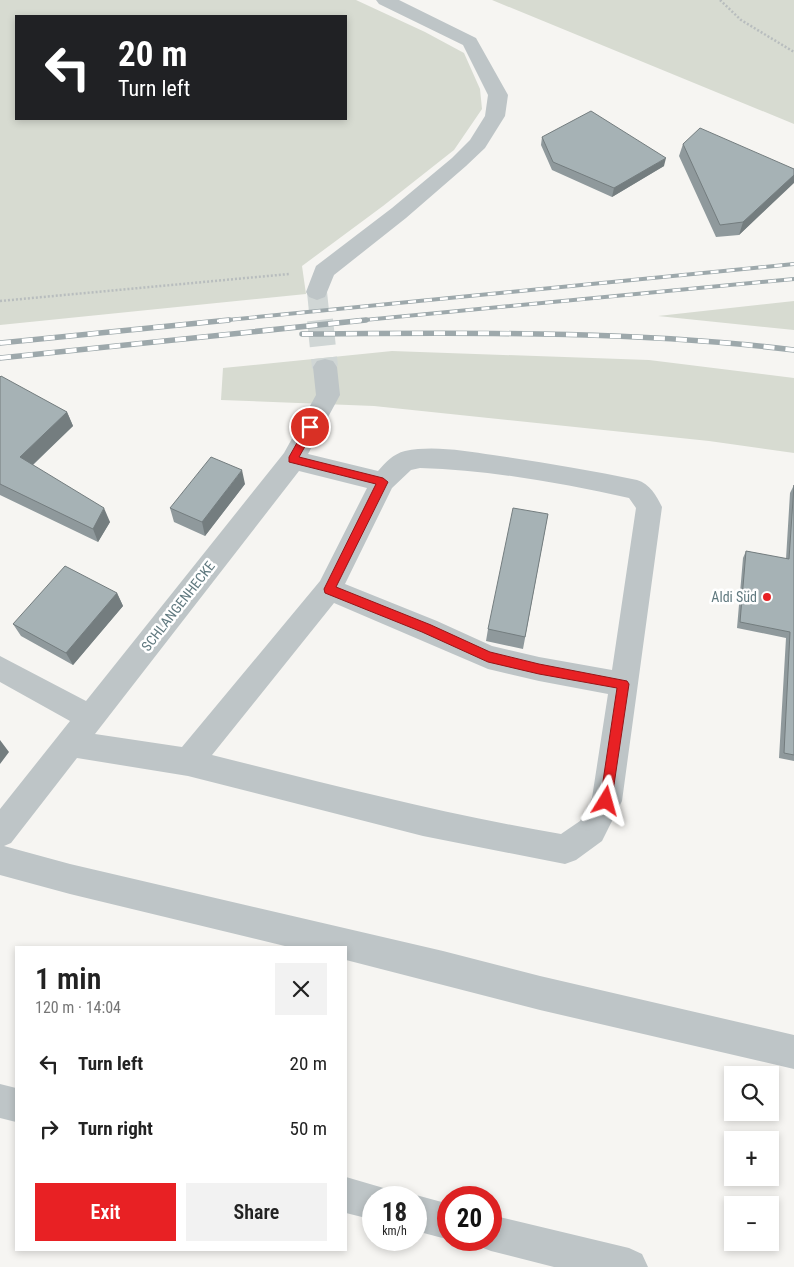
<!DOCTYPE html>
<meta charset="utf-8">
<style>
:root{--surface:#fff;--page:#f2f2f2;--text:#222;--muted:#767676;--accent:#e82124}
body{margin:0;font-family:"Roboto Condensed",sans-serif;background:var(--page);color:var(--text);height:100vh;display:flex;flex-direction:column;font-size:19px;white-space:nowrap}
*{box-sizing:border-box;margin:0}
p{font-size:16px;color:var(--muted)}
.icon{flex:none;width:28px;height:28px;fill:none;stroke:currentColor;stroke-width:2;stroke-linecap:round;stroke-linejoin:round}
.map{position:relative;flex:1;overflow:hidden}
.side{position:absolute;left:15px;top:946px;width:332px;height:305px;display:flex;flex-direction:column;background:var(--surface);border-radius:0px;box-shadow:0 2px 8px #0003}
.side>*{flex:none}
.hud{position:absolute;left:15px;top:15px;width:332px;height:105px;border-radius:0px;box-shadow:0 2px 8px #0003;background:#202124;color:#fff;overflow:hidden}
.buttons{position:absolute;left:724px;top:1066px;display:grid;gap:10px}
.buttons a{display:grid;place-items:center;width:55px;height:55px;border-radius:0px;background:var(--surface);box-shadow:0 2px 8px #0003;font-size:25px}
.speed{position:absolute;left:362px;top:1186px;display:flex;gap:10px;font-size:25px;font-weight:700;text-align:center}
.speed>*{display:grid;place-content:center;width:65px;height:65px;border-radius:50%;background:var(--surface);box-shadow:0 2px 8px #0003;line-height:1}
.speed small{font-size:12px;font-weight:400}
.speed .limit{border:8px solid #d22;background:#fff;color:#111}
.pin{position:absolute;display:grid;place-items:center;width:42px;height:42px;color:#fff;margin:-21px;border:2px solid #fff;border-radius:50%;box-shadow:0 1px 5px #0007}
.me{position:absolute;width:55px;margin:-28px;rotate:8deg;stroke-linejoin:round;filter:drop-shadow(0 0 4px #0008)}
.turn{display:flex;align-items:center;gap:18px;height:105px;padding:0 20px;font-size:22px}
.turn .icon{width:65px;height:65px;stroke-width:2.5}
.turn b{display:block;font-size:35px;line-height:42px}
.round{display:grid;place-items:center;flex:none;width:52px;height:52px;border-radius:0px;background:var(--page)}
.summary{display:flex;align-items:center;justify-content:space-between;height:85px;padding:0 20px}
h1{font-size:30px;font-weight:600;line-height:38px}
.action{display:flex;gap:10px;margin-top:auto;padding:10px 20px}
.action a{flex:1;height:58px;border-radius:0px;background:var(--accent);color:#fff;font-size:20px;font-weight:600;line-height:58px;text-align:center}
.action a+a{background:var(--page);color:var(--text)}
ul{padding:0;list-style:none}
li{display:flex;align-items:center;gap:15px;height:65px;padding:0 20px}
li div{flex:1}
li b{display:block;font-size:19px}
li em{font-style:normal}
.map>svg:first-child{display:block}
.green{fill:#d7dbd1;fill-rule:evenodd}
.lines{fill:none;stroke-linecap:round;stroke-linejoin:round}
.minor-tunnel-far1{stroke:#d0d6d5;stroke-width:20;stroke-dasharray:20 10;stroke-linecap:butt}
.minor-tunnel{stroke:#d0d6d5;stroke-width:26;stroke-dasharray:26 12;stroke-linecap:butt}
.path{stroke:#b8bdbe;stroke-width:2.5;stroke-dasharray:2 2;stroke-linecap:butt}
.minor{fill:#bec5c7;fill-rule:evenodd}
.rail-far1-casing{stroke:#9da8ab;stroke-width:4}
.rail-casing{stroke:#9da8ab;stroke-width:5.5}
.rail-far1{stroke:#fff;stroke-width:2.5;stroke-dasharray:8;stroke-linecap:butt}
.rail{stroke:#fff;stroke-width:4;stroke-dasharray:11;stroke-linecap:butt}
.wall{fill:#8f999c}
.shaded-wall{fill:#747d7f}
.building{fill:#a6b2b5;stroke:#747d7f}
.route{fill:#e82124;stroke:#971517}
.poi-dot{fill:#e82124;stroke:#fff;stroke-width:2}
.labels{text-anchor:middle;stroke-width:5;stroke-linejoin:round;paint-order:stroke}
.poi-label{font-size:14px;fill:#60797f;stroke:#fff;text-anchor:end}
.street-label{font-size:14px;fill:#60797f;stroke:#fff}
</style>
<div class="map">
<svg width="794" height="1267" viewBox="0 0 794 1267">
<rect width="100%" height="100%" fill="#f6f5f2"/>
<path class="green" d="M 0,0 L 356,0 L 425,32 L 464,53 L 480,89 L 482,109 L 454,150 L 383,206 L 302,266 L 306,294 L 0,325 ZM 16,16 L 346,16 L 346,119 L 16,119 Z
M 492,0 L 794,0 L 794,124 Z
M 794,301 L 794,330 L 658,316 Z
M 392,351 L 649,360 L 794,378 L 794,453 L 709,441 L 374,406 L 221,400 L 223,368 Z"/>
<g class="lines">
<path class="minor-tunnel-far1" d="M 317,292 L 320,321"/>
<path class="minor-tunnel" d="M 320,320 L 325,367"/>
<path class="path" d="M 720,0 L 741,20 L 794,52
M 0,301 L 289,274"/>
<path class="minor" d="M 376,0 L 399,0 L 476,38 L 508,95 L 505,116 L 485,148 L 466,166 L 406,218 L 334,275 L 325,297 L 317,300 L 309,297 L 306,292 L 316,266 L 392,208 L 452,158 L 470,140 L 485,116 L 488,95 L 463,45 L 379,4 Z
M 325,359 L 333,361 L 337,367 L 340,395 L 308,454 L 378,471 C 386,462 393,454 405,451 C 433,445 465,451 493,455 C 541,462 589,470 637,480 C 650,484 656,495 662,507 L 622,801 L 602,841 L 576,860 L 565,864 L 423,836 L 188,776 L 77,758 L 11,843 L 4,846 L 70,864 L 443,951 L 540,976 L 794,1035 L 794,1069 L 540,1010 L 346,960 L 346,948 L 293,948 L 70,894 L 0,875 L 0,809 L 70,721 L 0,682 L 0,656 L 86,701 L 284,453 L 316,395 L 313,367 L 317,361 ZM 420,468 C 490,470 561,483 629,498 L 636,508 L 612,670 L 539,657 L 492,646 L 437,621 L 345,584 L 392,488 L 411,470 ZM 299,471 L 367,488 L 320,581 L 182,747 L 95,734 ZM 334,603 L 488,669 L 539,681 L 608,694 L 592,798 L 580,821 L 561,834 C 443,814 328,784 212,755 Z
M 0,1084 L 16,1088 L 16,1122 L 0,1118 Z
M 346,1177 L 387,1189 L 390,1198 L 374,1198 L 374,1220 L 346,1213 Z
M 416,1195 L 449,1204 L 450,1240 L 416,1231 L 416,1198 L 409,1198 Z
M 491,1215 L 629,1248 L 642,1254 L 648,1267 L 554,1267 L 491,1251 L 478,1246 L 475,1240 L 491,1240 Z"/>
<g class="rail-far1-casing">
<path id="rail-far1" d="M 217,321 L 794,264
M 354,321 L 794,279"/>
</g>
<g class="rail-casing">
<path id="rail" d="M 302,334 C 466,333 631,330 794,350
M 0,343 L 229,320
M 0,358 L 366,320"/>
</g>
<use href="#rail-far1" class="rail-far1"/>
<use href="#rail" class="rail"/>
</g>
<path class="wall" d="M 542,137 L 664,166 L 612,197 L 552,170 L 541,145 Z
M 683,144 L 794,169 L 794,182 L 739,235 L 716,237 L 679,156 Z
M 0,377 L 67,412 L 73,426 L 33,465 L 110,522 L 98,542 L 0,495 Z
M 245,484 L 205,536 L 174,522 L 170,508 Z
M 794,485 L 794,761 L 779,758 L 786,638 L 737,628 L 743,558 L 746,551 L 786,559 L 790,493 Z
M 548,514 L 523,649 L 486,641 L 488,629 Z
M 117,593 L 123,606 L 73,665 L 21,636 L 13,624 Z"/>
<path class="shaded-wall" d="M 666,158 L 664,166 L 612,197 L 614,188 Z
M 794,175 L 794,183 L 739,235 L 743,222 Z
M 67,412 L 73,426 L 26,471 L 20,457 Z
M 242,470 L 245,484 L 205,536 L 202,522 Z
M 104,508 L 110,522 L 98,542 L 93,529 Z
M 117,593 L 123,606 L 73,665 L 66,653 Z
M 0,740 L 9,752 L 0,764 Z"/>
<path class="building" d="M 591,111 L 666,158 L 614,188 L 553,162 L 542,137 Z
M 700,128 L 794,169 L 794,175 L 743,222 L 720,225 L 683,144 Z
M 1,376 L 67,412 L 20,457 L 104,508 L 93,529 L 0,484 L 0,377 Z
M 211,457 L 242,470 L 202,522 L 170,508 Z
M 794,485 L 794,755 L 784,753 L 790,632 L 740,622 L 746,551 L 789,559 Z
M 513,508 L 548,514 L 525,637 L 488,629 Z
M 65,566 L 117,593 L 66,653 L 13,624 Z"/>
<path class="route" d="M 310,423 L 316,427 L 299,457 L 383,478 L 388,482 L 336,587 L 431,625 L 490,652 L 539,664 L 627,681 L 629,684 L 611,805 L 606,806 L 602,805 L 600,801 L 617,688 L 539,674 L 488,662 L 422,632 L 325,593 L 324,589 L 376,484 L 289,462 L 289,457 L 307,425 Z"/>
<circle class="poi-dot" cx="767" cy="597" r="5"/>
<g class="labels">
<g class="poi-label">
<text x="757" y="602">Aldi Süd</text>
</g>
<g class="street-label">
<text transform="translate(178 606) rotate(-52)" y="5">SCHLANGENHECKE</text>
</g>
</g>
</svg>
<div class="buttons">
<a><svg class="icon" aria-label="search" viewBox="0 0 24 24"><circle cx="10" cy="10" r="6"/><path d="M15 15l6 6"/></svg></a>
<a>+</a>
<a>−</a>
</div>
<div class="speed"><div>18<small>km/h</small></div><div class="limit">20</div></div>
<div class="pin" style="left:310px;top:427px;background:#d93025"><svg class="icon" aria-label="arrive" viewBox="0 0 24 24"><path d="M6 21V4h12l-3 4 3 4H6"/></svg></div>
<svg class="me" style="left:606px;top:801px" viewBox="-20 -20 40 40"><path d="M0-17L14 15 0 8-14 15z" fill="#e82124" stroke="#fff" stroke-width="4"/></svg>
<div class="hud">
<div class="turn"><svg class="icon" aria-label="left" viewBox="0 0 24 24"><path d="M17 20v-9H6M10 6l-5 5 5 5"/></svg><div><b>20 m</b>Turn left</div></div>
</div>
<section class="side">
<div class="summary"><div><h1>1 min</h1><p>120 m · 14:04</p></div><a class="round"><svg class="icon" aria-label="close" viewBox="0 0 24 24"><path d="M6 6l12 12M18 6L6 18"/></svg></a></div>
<ul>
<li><svg class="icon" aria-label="left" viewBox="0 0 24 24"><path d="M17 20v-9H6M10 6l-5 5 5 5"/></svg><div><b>Turn left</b></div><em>20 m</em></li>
<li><svg class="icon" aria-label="right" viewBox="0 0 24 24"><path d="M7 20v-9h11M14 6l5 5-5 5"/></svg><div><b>Turn right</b></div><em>50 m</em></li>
</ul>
<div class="action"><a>Exit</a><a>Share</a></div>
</section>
</div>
